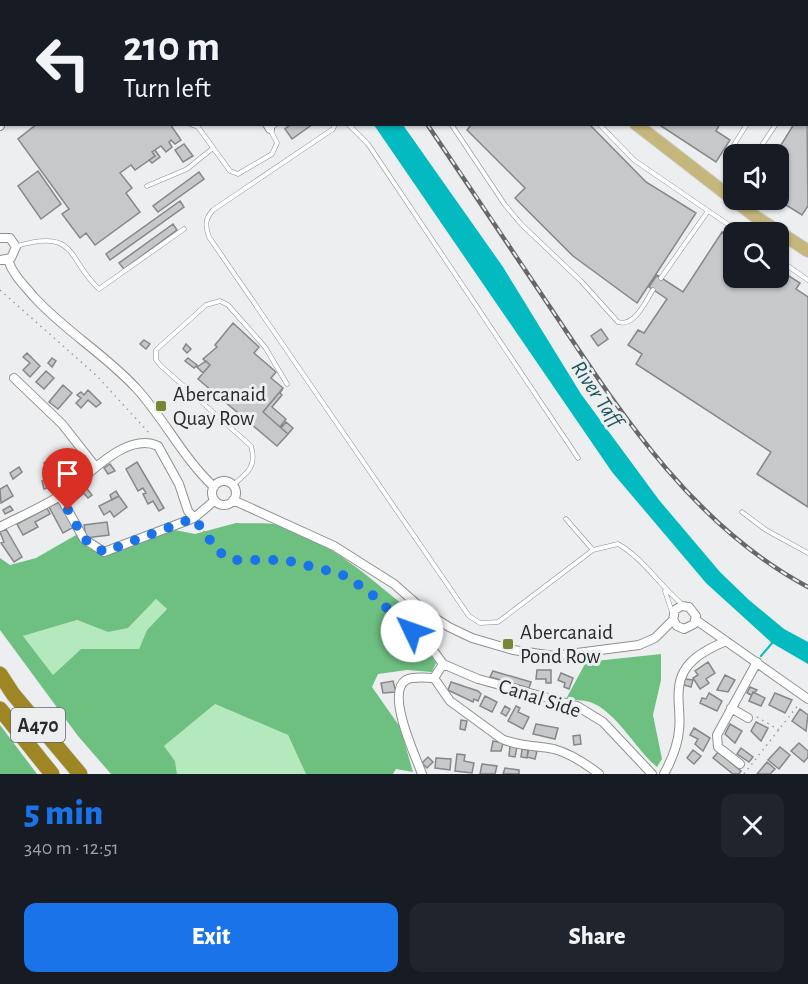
<!DOCTYPE html>
<meta charset="utf-8">
<style>
:root{--surface:#171b24;--page:#20242c;--text:#f1f3f6;--muted:#9ea1a6;--accent:#1a73e8}
body{margin:0;font-family:"Alegreya Sans",sans-serif;background:var(--page);color:var(--text);height:100vh;display:flex;flex-direction:column;font-size:22px;white-space:nowrap}
*{box-sizing:border-box;margin:0}
p{font-size:20px;color:var(--muted)}
.icon{flex:none;width:33px;height:33px;fill:none;stroke:currentColor;stroke-width:2;stroke-linecap:round;stroke-linejoin:round}
.map{position:relative;height:774px;overflow:hidden}
.drawer{display:flex;flex-direction:column;background:var(--surface);flex:1}
.drawer>*{flex:none}
.banner{position:absolute;left:0px;top:0px;width:808px;height:126px;box-shadow:0 2px 4px #0004;background:#171b24;color:var(--text);overflow:hidden}
.tools{position:absolute;left:723px;top:144px;display:grid;gap:12px}
.tools a{display:grid;place-items:center;width:66px;height:66px;border-radius:12px;background:var(--surface);box-shadow:0 2px 4px #0004;font-size:30px}
.pin{position:absolute;display:grid;place-items:center;width:51px;height:51px;color:#fff;margin:-62px -26px;border-radius:50% 50% 50% 0;rotate:-45deg;box-shadow:0 0 6px #0007}
.pin .icon{rotate:45deg}
.me{position:absolute;width:66px;margin:-33px;rotate:312deg;stroke-linejoin:round;filter:drop-shadow(0 0 4px #0008)}
.turn{display:flex;align-items:center;gap:21px;height:126px;padding:0 24px;font-size:27px}
.turn .icon{width:78px;height:78px;stroke-width:2.5}
.turn b{display:block;font-size:42px;line-height:51px}
.round{display:grid;place-items:center;flex:none;width:63px;height:63px;border-radius:12px;background:var(--page)}
.headline{display:flex;align-items:center;justify-content:space-between;height:102px;padding:0 24px}
h1{font-size:36px;font-weight:800;line-height:45px;color:var(--accent)}
.primary-button{display:flex;gap:12px;margin-top:auto;padding:12px 24px}
.primary-button a{flex:1;height:69px;border-radius:12px;background:var(--accent);color:#fff;font-size:24px;font-weight:800;line-height:69px;text-align:center}
.primary-button a+a{background:var(--page);color:var(--text)}
.map>svg:first-child{display:block}
.green{fill:#b4e8bd}
.forest{fill:#6ec081;fill-rule:evenodd}
.water{fill:#03bac0}
.lines{fill:none;stroke-linecap:round;stroke-linejoin:round}
.stream{stroke:#03bac0;stroke-width:2}
.building{fill:#c6c8ca;stroke:#868789;stroke-width:1.5}
.lane-casing{stroke:#8e9091;stroke-width:5}
.street-casing{stroke:#8e9091;stroke-width:10}
.primary-casing{stroke:#ccc;stroke-width:14}
.highway-casing{stroke:#ccc;stroke-width:16}
.path{stroke:#9d9ea0;stroke-width:1.5;stroke-dasharray:1.5 4.5;stroke-linecap:butt}
.lane{stroke:#fff;stroke-width:4}
.street{stroke:#fff;stroke-width:8}
.primary{stroke:#c5b67c;stroke-width:12}
.highway{stroke:#9f8624;stroke-width:15}
.rail-casing{stroke:#666768;stroke-width:4.5}
.rail{stroke:#eceef0;stroke-width:2;stroke-dasharray:7;stroke-linecap:butt}
.route{stroke:#1a73e8;stroke-width:10;stroke-dasharray:0 18}
.poi-dot{fill:#768634;stroke:#eceef0;stroke-width:2}
.labels{text-anchor:middle;stroke-width:6;stroke-linejoin:round;paint-order:stroke}
.shield{fill:#eceef0;stroke:#646566;stroke-width:1.5}
.shield-label{font-size:20px;font-weight:bold;fill:#292a2b}
.poi-label{font-size:21px;fill:#292a2b;stroke:#eceef0;text-anchor:start}
.street-label{font-size:21px;fill:#292a2b;stroke:#eceef0}
.water-label{font-size:22px;font-style:italic;fill:#1b575a;stroke:#eceef0}
</style>
<div class="map">
<svg width="808" height="774" viewBox="0 0 808 774">
<rect width="100%" height="100%" fill="#eceef0"/>
<path class="green" d="M 156,599 L 167,609 L 147,630 L 139,649 L 81,649 L 53,675 L 23,636 L 77,620 L 108,632 L 128,628 Z
M 215,704 L 288,735 L 306,774 L 177,774 L 175,761 L 164,746 Z"/>
<path class="forest" d="M 236,523 C 249,524 265,522 278,525 C 329,540 372,580 413,613 L 417,636 L 436,663 L 432,672 L 407,670 L 378,674 L 372,687 L 400,727 L 413,772 L 396,769 L 393,774 L 306,774 L 288,735 L 215,704 L 164,746 L 175,761 L 177,774 L 111,774 L 78,736 L 0,630 L 0,558 L 10,565 L 36,558 L 76,535 L 87,547 L 104,556 L 175,530 L 195,534 ZM 156,599 L 167,609 L 147,630 L 139,649 L 81,649 L 53,675 L 23,636 L 77,620 L 108,632 L 128,628 Z
M 661,654 L 661,680 L 653,715 L 662,759 L 657,767 C 636,750 616,711 590,702 C 583,700 574,700 566,699 L 586,662 Z
M 0,725 L 37,774 L 0,774 Z"/>
<path class="water" d="M 374,125 L 403,125 L 503,267 L 581,394 L 659,500 L 720,572 L 749,600 L 784,629 L 808,642 L 808,664 L 772,643 L 706,583 L 612,472 Z"/>
<g class="lines">
<path class="stream" d="M 761,656 L 773,642"/>
</g>
<path class="building" d="M 807,119 L 808,206 L 802,215 L 778,200 L 778,166 L 783,158 L 776,153 L 794,124 L 807,124 Z
M 37,124 L 170,124 L 181,140 L 175,144 L 171,140 L 169,142 L 172,147 L 166,152 L 161,146 L 152,152 L 155,156 L 135,170 L 131,165 L 120,173 L 132,188 L 126,193 L 140,212 L 95,245 L 86,233 L 80,238 L 62,214 L 69,209 L 18,139 Z
M 291,124 L 313,124 L 292,139 L 285,129 Z
M 472,124 L 589,124 L 646,182 L 696,213 L 637,303 L 573,256 L 515,198 L 525,188 L 467,130 Z
M 658,124 L 720,124 L 716,131 L 730,140 L 716,162 Z
M 184,144 L 193,156 L 183,162 L 175,150 Z
M 155,150 L 160,157 L 152,163 L 149,160 L 155,156 L 152,152 Z
M 38,171 L 61,204 L 41,219 L 18,186 Z
M 199,172 L 204,179 L 158,212 L 153,206 Z
M 180,201 L 184,207 L 110,260 L 106,254 Z
M 173,224 L 177,230 L 124,269 L 119,263 Z
M 722,232 L 734,239 L 734,278 L 778,278 L 778,269 L 800,283 L 796,289 L 808,297 L 808,507 L 757,474 L 771,452 L 636,364 L 642,354 L 628,345 L 638,330 L 644,333 L 667,299 L 649,287 L 657,275 L 683,292 Z
M 233,323 L 259,347 L 254,353 L 276,372 L 271,378 L 283,388 L 263,412 L 288,434 L 277,446 L 198,379 L 210,365 L 203,359 L 217,347 L 215,345 Z
M 601,329 L 608,339 L 598,346 L 591,336 Z
M 144,340 L 150,344 L 146,349 L 140,344 Z
M 186,344 L 191,349 L 187,353 L 183,349 Z
M 27,353 L 40,366 L 30,377 L 23,370 L 30,363 L 23,357 Z
M 52,358 L 56,361 L 52,367 L 48,363 Z
M 188,358 L 197,365 L 194,368 L 185,361 Z
M 206,361 L 210,365 L 203,373 L 197,367 Z
M 46,371 L 54,378 L 44,389 L 36,382 Z
M 63,385 L 72,393 L 58,409 L 49,402 Z
M 283,388 L 280,393 L 282,395 L 272,407 L 286,419 L 280,427 L 263,412 Z
M 88,390 L 101,403 L 96,407 L 88,400 L 81,408 L 76,403 L 81,398 L 77,395 L 81,392 L 84,395 Z
M 286,422 L 293,428 L 288,434 L 281,428 Z
M 55,456 L 62,467 L 51,474 L 44,463 Z
M 137,462 L 164,508 L 159,511 L 153,501 L 148,504 L 143,494 L 146,493 L 143,488 L 138,491 L 126,469 Z
M 110,464 L 115,471 L 108,474 L 104,468 Z
M 19,467 L 22,472 L 13,479 L 10,473 Z
M 51,478 L 54,486 L 44,489 L 42,481 Z
M 7,485 L 13,496 L 1,503 L 0,489 Z
M 84,485 L 92,495 L 88,498 L 79,488 Z
M 79,488 L 83,494 L 78,498 L 74,492 Z
M 116,491 L 119,496 L 112,500 L 110,495 Z
M 119,496 L 127,507 L 114,517 L 110,511 L 104,515 L 99,506 Z
M 61,501 L 74,527 L 63,533 L 49,507 Z
M 10,506 L 13,510 L 5,514 L 3,510 Z
M 47,508 L 50,514 L 35,522 L 38,527 L 23,535 L 17,524 Z
M 107,522 L 109,535 L 86,538 L 84,525 Z
M 6,529 L 22,557 L 14,562 L 1,543 L 4,542 L 0,532 Z
M 708,662 L 715,673 L 706,679 L 709,683 L 700,689 L 693,678 L 698,675 L 695,671 Z
M 537,670 L 551,670 L 551,683 L 546,683 L 546,679 L 536,679 Z
M 493,671 L 531,682 L 529,688 L 490,677 Z
M 561,673 L 573,678 L 569,689 L 564,687 L 565,683 L 558,680 Z
M 725,675 L 735,680 L 728,692 L 717,690 Z
M 685,679 L 693,680 L 691,687 L 684,685 Z
M 393,681 L 396,692 L 383,693 L 381,683 Z
M 451,682 L 478,691 L 481,694 L 478,701 L 474,699 L 473,702 L 448,690 Z
M 750,687 L 757,690 L 751,695 L 747,693 Z
M 753,692 L 765,698 L 761,706 L 749,701 Z
M 709,693 L 722,701 L 717,711 L 700,703 L 702,698 L 706,699 Z
M 775,693 L 792,700 L 785,713 L 769,705 Z
M 485,696 L 497,702 L 492,712 L 480,706 Z
M 505,706 L 510,709 L 506,716 L 501,713 Z
M 516,706 L 520,708 L 518,712 L 529,717 L 523,729 L 508,721 Z
M 800,709 L 808,715 L 806,731 L 792,721 Z
M 461,720 L 467,721 L 465,730 L 460,729 Z
M 756,722 L 768,728 L 761,741 L 751,731 Z
M 536,724 L 558,728 L 555,739 L 533,734 Z
M 730,724 L 742,731 L 735,743 L 725,734 Z
M 694,728 L 710,738 L 703,751 L 695,744 L 698,739 L 690,735 Z
M 580,735 L 581,744 L 574,745 L 573,736 Z
M 493,741 L 503,743 L 501,751 L 491,751 Z
M 799,743 L 808,751 L 808,757 L 804,762 L 791,751 Z
M 510,746 L 517,747 L 515,757 L 509,756 Z
M 780,747 L 790,755 L 779,769 L 768,760 Z
M 741,748 L 753,757 L 749,762 L 737,754 Z
M 522,749 L 528,750 L 527,758 L 521,757 Z
M 529,749 L 537,751 L 535,759 L 527,757 Z
M 693,750 L 701,756 L 694,764 L 687,758 Z
M 718,752 L 741,771 L 739,774 L 733,774 L 713,758 Z
M 457,754 L 465,755 L 464,761 L 474,763 L 472,773 L 455,771 Z
M 428,757 L 433,762 L 427,768 L 422,763 Z
M 436,758 L 451,759 L 450,770 L 435,768 Z
M 767,762 L 775,769 L 770,774 L 757,774 Z
M 482,764 L 497,766 L 495,774 L 480,774 Z
M 505,768 L 519,770 L 519,774 L 503,774 Z"/>
<g class="lines">
<g class="lane-casing">
<path id="lane" d="M 371,0 L 373,2
M 475,0 L 477,2
M 432,2 L 433,0
M 807,82 L 808,81
M 0,90 L 2,90
M 190,124 L 198,127 L 230,171 L 238,174 L 272,154 L 277,143 L 270,129 L 276,124
M 335,124 L 333,129 L 213,210 C 205,219 205,225 209,237 L 469,616 L 480,623 L 498,622 L 593,550 L 618,544 C 643,558 660,586 683,605
M 348,124 L 368,144 L 578,458
M 451,124 L 505,205 L 522,225 L 581,281 L 618,322 C 635,327 645,302 653,290
M 599,124 L 634,160 L 739,232
M 756,154 L 776,124
M 727,156 L 747,124
M 147,186 L 187,169 L 213,148
M 17,246 C 78,228 67,260 99,289 L 184,229
M 778,259 L 808,280
M 661,278 L 708,211
M 233,485 C 248,473 257,466 251,446 L 161,366 L 156,360 L 156,350 L 206,305 L 220,301 L 228,305 L 265,347 L 287,384
M 742,512 L 766,530 L 808,553
M 566,519 L 593,550
M 665,591 L 672,612"/>
</g>
<g class="street-casing">
<path id="street" d="M 154,0 L 157,2
M 178,0 L 178,2
M 700,0 L 704,2
M 133,2 L 139,0
M 211,2 L 214,0
M 807,42 L 808,42
M 267,124 L 270,129
M 0,126 L 2,120
M 0,238 L 10,238 L 16,247 L 11,258 L 0,260
M 8,260 C 13,275 24,285 34,297 C 65,331 106,355 137,389 C 165,420 183,458 214,487
M 14,378 L 62,424 L 95,466
M212 493a12 12 0 1 1 24 0a12 12 0 1 1-24 0Z
M 60,496 L 84,539 L 104,552 L 194,518 L 214,501
M 233,500 L 334,546 L 394,584 L 427,613 L 449,627 L 472,638 L 513,650 L 554,656 L 639,645 L 655,638 L 673,620 L 675,610 L 681,606 L 689,607 L 696,616 L 694,624 L 684,629 L 677,626 L 673,620
M 0,527 C 19,517 40,508 58,497 C 84,482 124,430 158,446 L 179,484 L 188,511 L 194,518
M 427,613 L 422,621 L 420,632 L 443,664
M 696,620 L 808,699
M 443,664 L 478,679 L 577,706 L 603,722 L 652,774
M 434,678 L 450,701 L 502,739 C 519,747 537,745 554,749 C 571,754 585,763 599,774
M 731,708 L 748,718
M 740,764 L 718,747 L 717,735 L 757,662
M 422,774 C 416,757 385,693 406,680 C 413,676 426,678 434,678 L 443,664
M 664,774 C 671,761 678,745 679,730 C 681,716 677,701 679,688 C 681,662 705,650 726,641"/>
</g>
<g class="primary-casing">
<path id="primary" d="M 500,0 L 501,2
M 636,124 L 756,217 L 808,251"/>
</g>
<g class="highway-casing">
<path id="highway" d="M 0,674 L 13,694 L 80,774
M 0,709 L 52,774"/>
</g>
<path class="path" d="M 757,0 L 760,2
M 807,29 L 808,30
M 0,290 L 97,376 L 150,434
M 200,526 L 218,551 L 231,560 L 285,560 L 341,574 L 367,590 L 413,630
M 757,717 L 779,730
M 744,774 L 799,704"/>
<use href="#lane" class="lane"/>
<use href="#street" class="street"/>
<use href="#primary" class="primary"/>
<use href="#highway" class="highway"/>
<g class="rail-casing">
<path id="rail" d="M 343,0 L 344,2
M 427,124 C 470,187 512,250 554,313 C 623,417 695,527 808,587"/>
</g>
<use href="#rail" class="rail"/>
</g>
<g class="lines">
<path class="route" d="M 68,510 L 84,539 L 104,552 L 194,518 L 218,551 L 231,560 L 285,560 L 341,574 L 367,590 L 412,631"/>
</g>
<g class="poi-dot">
<rect x="155" y="400" width="12" height="12" rx="3"/>
<rect x="502" y="638" width="12" height="12" rx="3"/>
</g>
<g class="labels">
<rect class="shield" x="11" y="708" width="54" height="34" rx="4.5"/>
<g class="shield-label">
<text x="38" y="732">A470</text>
</g>
<g class="poi-label">
<text x="173" y="401">Abercanaid<tspan x="173" dy="24">Quay Row</tspan></text>
<text x="520" y="639">Abercanaid<tspan x="520" dy="24">Pond Row</tspan></text>
</g>
<g class="street-label">
<text transform="translate(540 698) rotate(18)" y="7">Canal Side</text>
</g>
<g class="water-label">
<text transform="translate(598 393) rotate(56)" y="8">River Taff</text>
</g>
</g>
</svg>
<div class="tools">
<a><svg class="icon" aria-label="sound" viewBox="0 0 24 24"><path d="M4 9h4l5-4v14l-5-4H4zM17 9q2 3 0 6"/></svg></a>
<a><svg class="icon" aria-label="search" viewBox="0 0 24 24"><circle cx="10" cy="10" r="6"/><path d="M15 15l6 6"/></svg></a>
</div>
<div class="pin" style="left:68px;top:510px;background:#d93025"><svg class="icon" aria-label="arrive" viewBox="0 0 24 24"><path d="M6 21V4h12l-3 4 3 4H6"/></svg></div>
<svg class="me" style="left:412px;top:631px" viewBox="-20 -20 40 40"><circle r="19" fill="#fff"/><path d="M0-13L10 11 0 6-10 11z" fill="#1a73e8"/></svg>
<div class="banner">
<div class="turn"><svg class="icon" aria-label="left" viewBox="0 0 24 24"><path d="M17 20v-9H6M10 6l-5 5 5 5"/></svg><div><b>210 m</b>Turn left</div></div>
</div>
</div>
<section class="drawer">
<div class="headline"><div><h1>5 min</h1><p>340 m · 12:51</p></div><a class="round"><svg class="icon" aria-label="close" viewBox="0 0 24 24"><path d="M6 6l12 12M18 6L6 18"/></svg></a></div>
<div class="primary-button"><a>Exit</a><a>Share</a></div>
</section>
